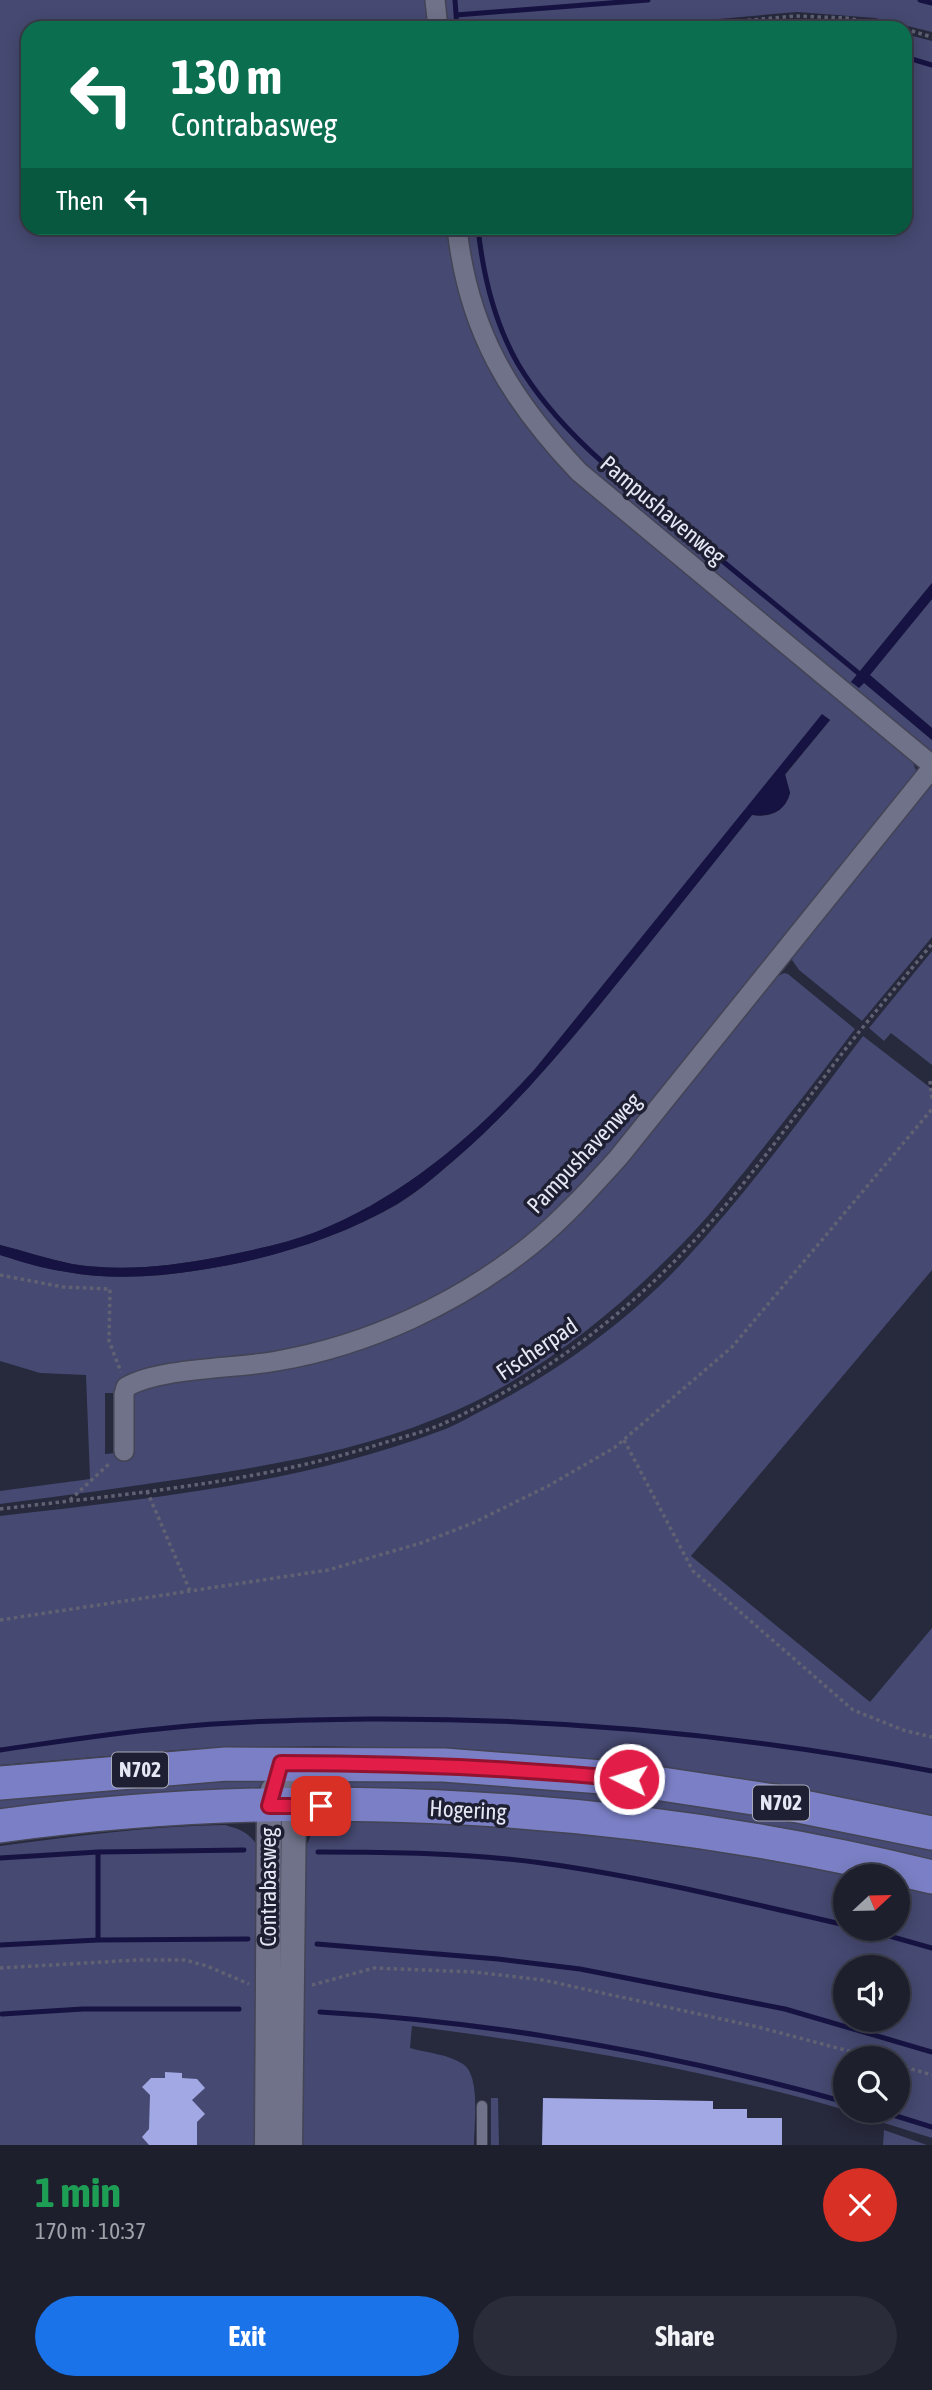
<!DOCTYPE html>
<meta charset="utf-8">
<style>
:root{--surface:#1d1f2d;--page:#2a2c39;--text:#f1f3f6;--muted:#a0a2aa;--line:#3b3d49;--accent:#1a73e8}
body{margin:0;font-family:"Asap Condensed",sans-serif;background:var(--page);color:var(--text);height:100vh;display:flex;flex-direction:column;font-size:26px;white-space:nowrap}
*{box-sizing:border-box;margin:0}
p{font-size:23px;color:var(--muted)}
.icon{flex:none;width:38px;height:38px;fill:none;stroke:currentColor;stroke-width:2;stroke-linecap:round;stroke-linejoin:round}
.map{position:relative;height:2145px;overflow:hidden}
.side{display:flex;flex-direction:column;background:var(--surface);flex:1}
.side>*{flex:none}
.hud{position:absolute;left:21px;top:21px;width:891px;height:214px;border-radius:21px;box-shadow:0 4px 18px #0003,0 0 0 2px var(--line);background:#0b6e4f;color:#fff;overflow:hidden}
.needle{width:46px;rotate:68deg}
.buttons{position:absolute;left:833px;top:1864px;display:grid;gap:14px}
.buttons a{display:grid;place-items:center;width:77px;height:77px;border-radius:50%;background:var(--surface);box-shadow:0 4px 18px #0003,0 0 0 2px var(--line);font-size:35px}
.pin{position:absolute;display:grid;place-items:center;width:60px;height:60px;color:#fff;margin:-30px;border-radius:14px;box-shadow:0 4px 10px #0006}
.me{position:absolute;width:77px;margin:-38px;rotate:275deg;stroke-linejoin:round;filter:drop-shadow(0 0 5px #0008)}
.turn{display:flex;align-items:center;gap:24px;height:147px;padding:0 35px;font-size:32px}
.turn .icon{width:91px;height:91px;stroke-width:2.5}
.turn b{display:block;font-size:49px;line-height:60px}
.then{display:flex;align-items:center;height:66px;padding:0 35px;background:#0003;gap:14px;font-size:26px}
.round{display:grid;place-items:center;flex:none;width:74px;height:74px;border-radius:37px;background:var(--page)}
.headline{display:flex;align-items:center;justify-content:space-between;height:119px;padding:0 35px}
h1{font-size:42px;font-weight:700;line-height:52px;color:#1e9e55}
.primary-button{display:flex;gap:14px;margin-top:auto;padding:14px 35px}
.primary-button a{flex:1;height:80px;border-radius:42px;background:var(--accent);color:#fff;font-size:28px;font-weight:700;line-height:80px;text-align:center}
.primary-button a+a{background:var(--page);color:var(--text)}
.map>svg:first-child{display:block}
.green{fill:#464971;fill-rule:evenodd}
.water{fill:#161342}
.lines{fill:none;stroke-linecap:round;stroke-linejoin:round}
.stream{stroke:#161342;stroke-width:5}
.building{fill:#a2a8e4}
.service-casing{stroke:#434455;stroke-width:12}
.minor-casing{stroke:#434455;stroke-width:22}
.tertiary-casing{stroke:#434455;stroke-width:27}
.trunk-casing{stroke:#434455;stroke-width:36}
.path{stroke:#606273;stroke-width:3.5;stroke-dasharray:3.5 3.5;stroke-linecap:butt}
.service{stroke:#707289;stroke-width:10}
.minor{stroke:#707289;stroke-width:19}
.tertiary{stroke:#707289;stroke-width:24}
.trunk{stroke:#7b80c6;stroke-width:33}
.route-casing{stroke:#92132f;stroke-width:18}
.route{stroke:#e11d48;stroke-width:12}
.labels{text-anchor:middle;stroke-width:7;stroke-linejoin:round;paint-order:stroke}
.shield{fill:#1e1f32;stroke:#a9abba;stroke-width:2}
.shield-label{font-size:21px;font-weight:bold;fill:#e5e7f4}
.street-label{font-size:23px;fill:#e5e7f4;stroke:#1e1f32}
</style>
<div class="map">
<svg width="932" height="2145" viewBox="0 0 932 2145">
<rect width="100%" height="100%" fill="#27293c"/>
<path class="green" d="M 0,0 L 428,0 L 431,28 L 28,28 L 28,228 L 449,228 C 459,296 477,362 521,418 C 566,477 627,522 683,569 C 760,632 836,694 911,758 L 916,770 L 913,781 L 611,1156 L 552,1217 L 528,1238 L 492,1266 L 431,1303 L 324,1347 L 274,1357 L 144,1374 L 126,1381 L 119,1393 L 105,1393 L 105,1454 L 128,1452 L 128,1396 C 134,1384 145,1382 157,1380 L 277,1366 L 329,1357 L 438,1312 L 474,1292 L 539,1246 L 590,1200 L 776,977 L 784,973 L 788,974 L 855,1029 C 819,1077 782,1124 745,1171 C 725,1195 705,1221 683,1243 C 612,1316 530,1382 435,1419 C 356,1451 272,1465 188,1478 C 126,1487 63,1496 0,1504 L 0,1491 L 90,1479 L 86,1375 L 40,1373 L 0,1361 L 0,1255 C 22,1262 44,1268 67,1272 C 121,1282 176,1275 229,1265 C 288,1253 346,1234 398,1204 C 417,1192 435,1177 452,1162 C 505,1117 549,1066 593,1013 C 647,947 699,881 752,815 C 770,818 785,812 790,793 L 785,775 L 830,720 L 822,715 L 535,1069 C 473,1137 403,1197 316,1232 C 285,1244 252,1250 219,1257 C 171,1266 121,1272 72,1264 C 48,1259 24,1251 0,1245 Z
M 442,0 L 932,0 L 932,32 L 875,18 L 797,12 L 616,28 L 445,28 Z
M 795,20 L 824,21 L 881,28 L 707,28 Z
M 905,34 L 932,41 L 932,583 L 851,682 L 864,682 L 932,740 L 932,757 L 609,488 L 557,438 L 507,366 L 482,310 L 464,228 L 905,228 Z
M 932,599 L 932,728 L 869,675 Z
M 932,785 L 932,937 L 862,1021 L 799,970 L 792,960 L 793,955 L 927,786 Z
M 932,951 L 932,1065 L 891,1033 L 884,1041 L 869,1028 Z
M 863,1036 L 932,1089 L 932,1270 L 691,1556 L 870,1702 L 932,1628 L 932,1821 L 434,1749 L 319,1746 L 191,1749 L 0,1765 L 0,1516 C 147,1499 300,1484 440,1431 C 455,1426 469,1417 483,1410 C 554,1374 627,1322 682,1263 C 748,1192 805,1113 863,1036 Z
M 263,1776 L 264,1782 L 253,1793 L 0,1812 L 0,1789 Z
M 306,1776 L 643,1790 L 932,1841 L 932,1865 L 304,1789 L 301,1784 L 301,1779 Z
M 341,1815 L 666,1834 L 837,1861 L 932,1883 L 932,2138 L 846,2111 L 898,2110 L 898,2058 L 845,2058 L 845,2110 C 704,2069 558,2045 412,2026 L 410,2048 C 427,2053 448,2054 463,2064 C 481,2076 474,2125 474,2145 L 296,2145 L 297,2076 L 304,2059 L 306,1846 L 316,1825 ZM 845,1876 L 898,1876 L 898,1928 L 845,1928 ZM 845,1967 L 898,1967 L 898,2020 L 845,2020 Z
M 225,1825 C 240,1829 248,1832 258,1846 L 262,2145 L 0,2145 L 0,1846 C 75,1836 149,1826 225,1825 Z
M 491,2098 L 498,2098 L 499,2145 L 491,2145 Z
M 884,2130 L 927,2145 L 883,2145 Z"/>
<path class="water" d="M 932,583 L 932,599 L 870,675 L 932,728 L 932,740 L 864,683 L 859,688 L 851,682 Z
M 822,714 L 830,720 L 785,774 L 790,793 C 785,812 770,817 752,815 C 699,881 647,947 593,1013 C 549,1066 505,1117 452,1162 C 434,1177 417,1192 397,1204 C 346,1234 288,1253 229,1265 C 176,1275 121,1282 67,1272 C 44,1269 22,1262 0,1255 L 0,1245 C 24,1251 48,1259 72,1264 C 121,1272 171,1266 219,1257 C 252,1250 285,1244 316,1232 C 403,1197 473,1137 535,1069 Z"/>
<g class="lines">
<path class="stream" d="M 455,0 L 457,28
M 920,0 L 932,3
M 456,15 L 648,0
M 905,57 L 932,65
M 478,228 C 483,275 494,322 518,364 C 559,433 625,482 686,531 C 745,580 804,628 862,676
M 0,1750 C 56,1742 112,1733 168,1728 C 235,1721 302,1720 369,1719 C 558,1718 746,1735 932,1771
M 98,1852 L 98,1940
M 318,1852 C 392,1852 468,1853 542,1863 C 644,1877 745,1902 845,1925
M 0,1858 L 98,1852 L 244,1850
M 861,1928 L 932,1948
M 317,1944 L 498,1959 L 580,1969 L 785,2009 L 932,2052
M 0,1945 L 98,1940 L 248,1939
M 320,2012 C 497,2022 674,2054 845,2102
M 2,2014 L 83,2009 L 239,2009
M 877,2110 L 932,2127"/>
</g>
<path class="building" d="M 165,2072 L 182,2073 L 182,2078 L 197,2079 L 205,2088 L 192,2100 L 205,2114 L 197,2122 L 197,2145 L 149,2145 L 142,2137 L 149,2129 L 150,2095 L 142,2087 L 151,2078 L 165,2078 Z
M 543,2098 L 713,2101 L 713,2109 L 747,2109 L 747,2118 L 782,2118 L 782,2145 L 542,2145 Z"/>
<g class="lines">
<g class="service-casing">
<path id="service" d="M 482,2145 L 482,2106"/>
</g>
<g class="minor-casing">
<path id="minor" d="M 435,0 L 438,28
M 457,228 C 468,330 509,398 579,472 L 932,765
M 124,1451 L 124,1394 L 126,1387 C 162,1367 234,1369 277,1361 C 369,1345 459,1303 531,1245 C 563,1219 591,1188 618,1158 L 932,768"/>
</g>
<g class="tertiary-casing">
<path id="tertiary" d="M 281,1763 L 294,1806 L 290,2145
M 267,2145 L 269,1806 L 273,1790"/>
</g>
<g class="trunk-casing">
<path id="trunk" d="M 0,1783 L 226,1764 L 444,1765 L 629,1779 L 774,1801 L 932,1833
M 0,1826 C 302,1784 637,1804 932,1877"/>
</g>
<path class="path" d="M 664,28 L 795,16 L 846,18 L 901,28
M 905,29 L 932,37
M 930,1081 L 932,1101
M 0,1275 L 63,1287 L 110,1289 L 109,1341 L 121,1372
M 624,1440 L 693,1571 L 853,1710 L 903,1730 L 932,1737
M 147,1491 L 190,1591
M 70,1500 L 111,1462
M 0,1509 C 127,1494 257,1483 380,1444 C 399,1438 421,1433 440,1425 C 535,1382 620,1320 691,1244 C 743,1189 788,1125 834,1064 C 865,1023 899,984 932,944
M 0,1620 L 328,1570 L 421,1543 L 473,1523 L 548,1486 L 614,1448 L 732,1347 L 932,1109
M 0,1968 L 137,1960 L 185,1960 L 207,1966 L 249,1984
M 312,1985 L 374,1968 L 474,1972 L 543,1980 L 758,2027 L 875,2058
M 898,2065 L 932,2075"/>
<use href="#service" class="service"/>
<use href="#minor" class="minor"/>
<use href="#tertiary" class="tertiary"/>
<use href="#trunk" class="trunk"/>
</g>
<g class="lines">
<g class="route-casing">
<path id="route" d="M 321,1806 L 269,1806 L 281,1763 C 397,1763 513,1768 629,1779"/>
</g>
<use href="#route" class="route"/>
</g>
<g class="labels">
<g class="shield">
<rect x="112" y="1752.5" width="56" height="35" rx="5"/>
<rect x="753" y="1785.5" width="56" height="35" rx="5"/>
</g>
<g class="shield-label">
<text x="140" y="1777">N702</text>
<text x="781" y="1810">N702</text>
</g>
<g class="street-label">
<text transform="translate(663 510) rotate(40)" y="8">Pampushavenweg</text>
<text transform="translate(584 1153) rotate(-47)" y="8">Pampushavenweg</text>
<text transform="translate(537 1349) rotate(-34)" y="8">Fischerpad</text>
<text transform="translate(468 1810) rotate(3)" y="8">Hogering</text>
<text transform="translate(268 1887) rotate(-90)" y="8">Contrabasweg</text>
</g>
</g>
</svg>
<div class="buttons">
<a><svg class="needle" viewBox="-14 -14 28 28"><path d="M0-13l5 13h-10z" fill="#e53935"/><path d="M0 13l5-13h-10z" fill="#a0a2aa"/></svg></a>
<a><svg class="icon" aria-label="sound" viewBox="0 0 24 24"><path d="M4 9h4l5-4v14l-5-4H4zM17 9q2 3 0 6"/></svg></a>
<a><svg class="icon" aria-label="search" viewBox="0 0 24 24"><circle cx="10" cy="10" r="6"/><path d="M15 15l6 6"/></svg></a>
</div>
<div class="pin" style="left:321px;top:1806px;background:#d93025"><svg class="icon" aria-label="arrive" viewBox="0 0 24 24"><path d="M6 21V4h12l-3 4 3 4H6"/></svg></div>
<svg class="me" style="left:629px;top:1779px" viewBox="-20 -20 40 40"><circle r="17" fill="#e11d48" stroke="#fff" stroke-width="3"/><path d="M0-11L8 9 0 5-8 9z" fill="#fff"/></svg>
<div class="hud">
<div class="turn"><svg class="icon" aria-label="left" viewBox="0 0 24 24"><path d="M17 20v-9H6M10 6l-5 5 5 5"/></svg><div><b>130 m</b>Contrabasweg</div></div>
<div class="then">Then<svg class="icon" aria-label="left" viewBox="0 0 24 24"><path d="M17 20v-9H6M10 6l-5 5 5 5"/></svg></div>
</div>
</div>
<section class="side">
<div class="headline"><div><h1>1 min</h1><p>170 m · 10:37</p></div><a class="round" style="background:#d93025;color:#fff"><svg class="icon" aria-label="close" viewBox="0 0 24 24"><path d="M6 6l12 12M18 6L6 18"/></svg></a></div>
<div class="primary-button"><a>Exit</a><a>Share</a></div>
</section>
